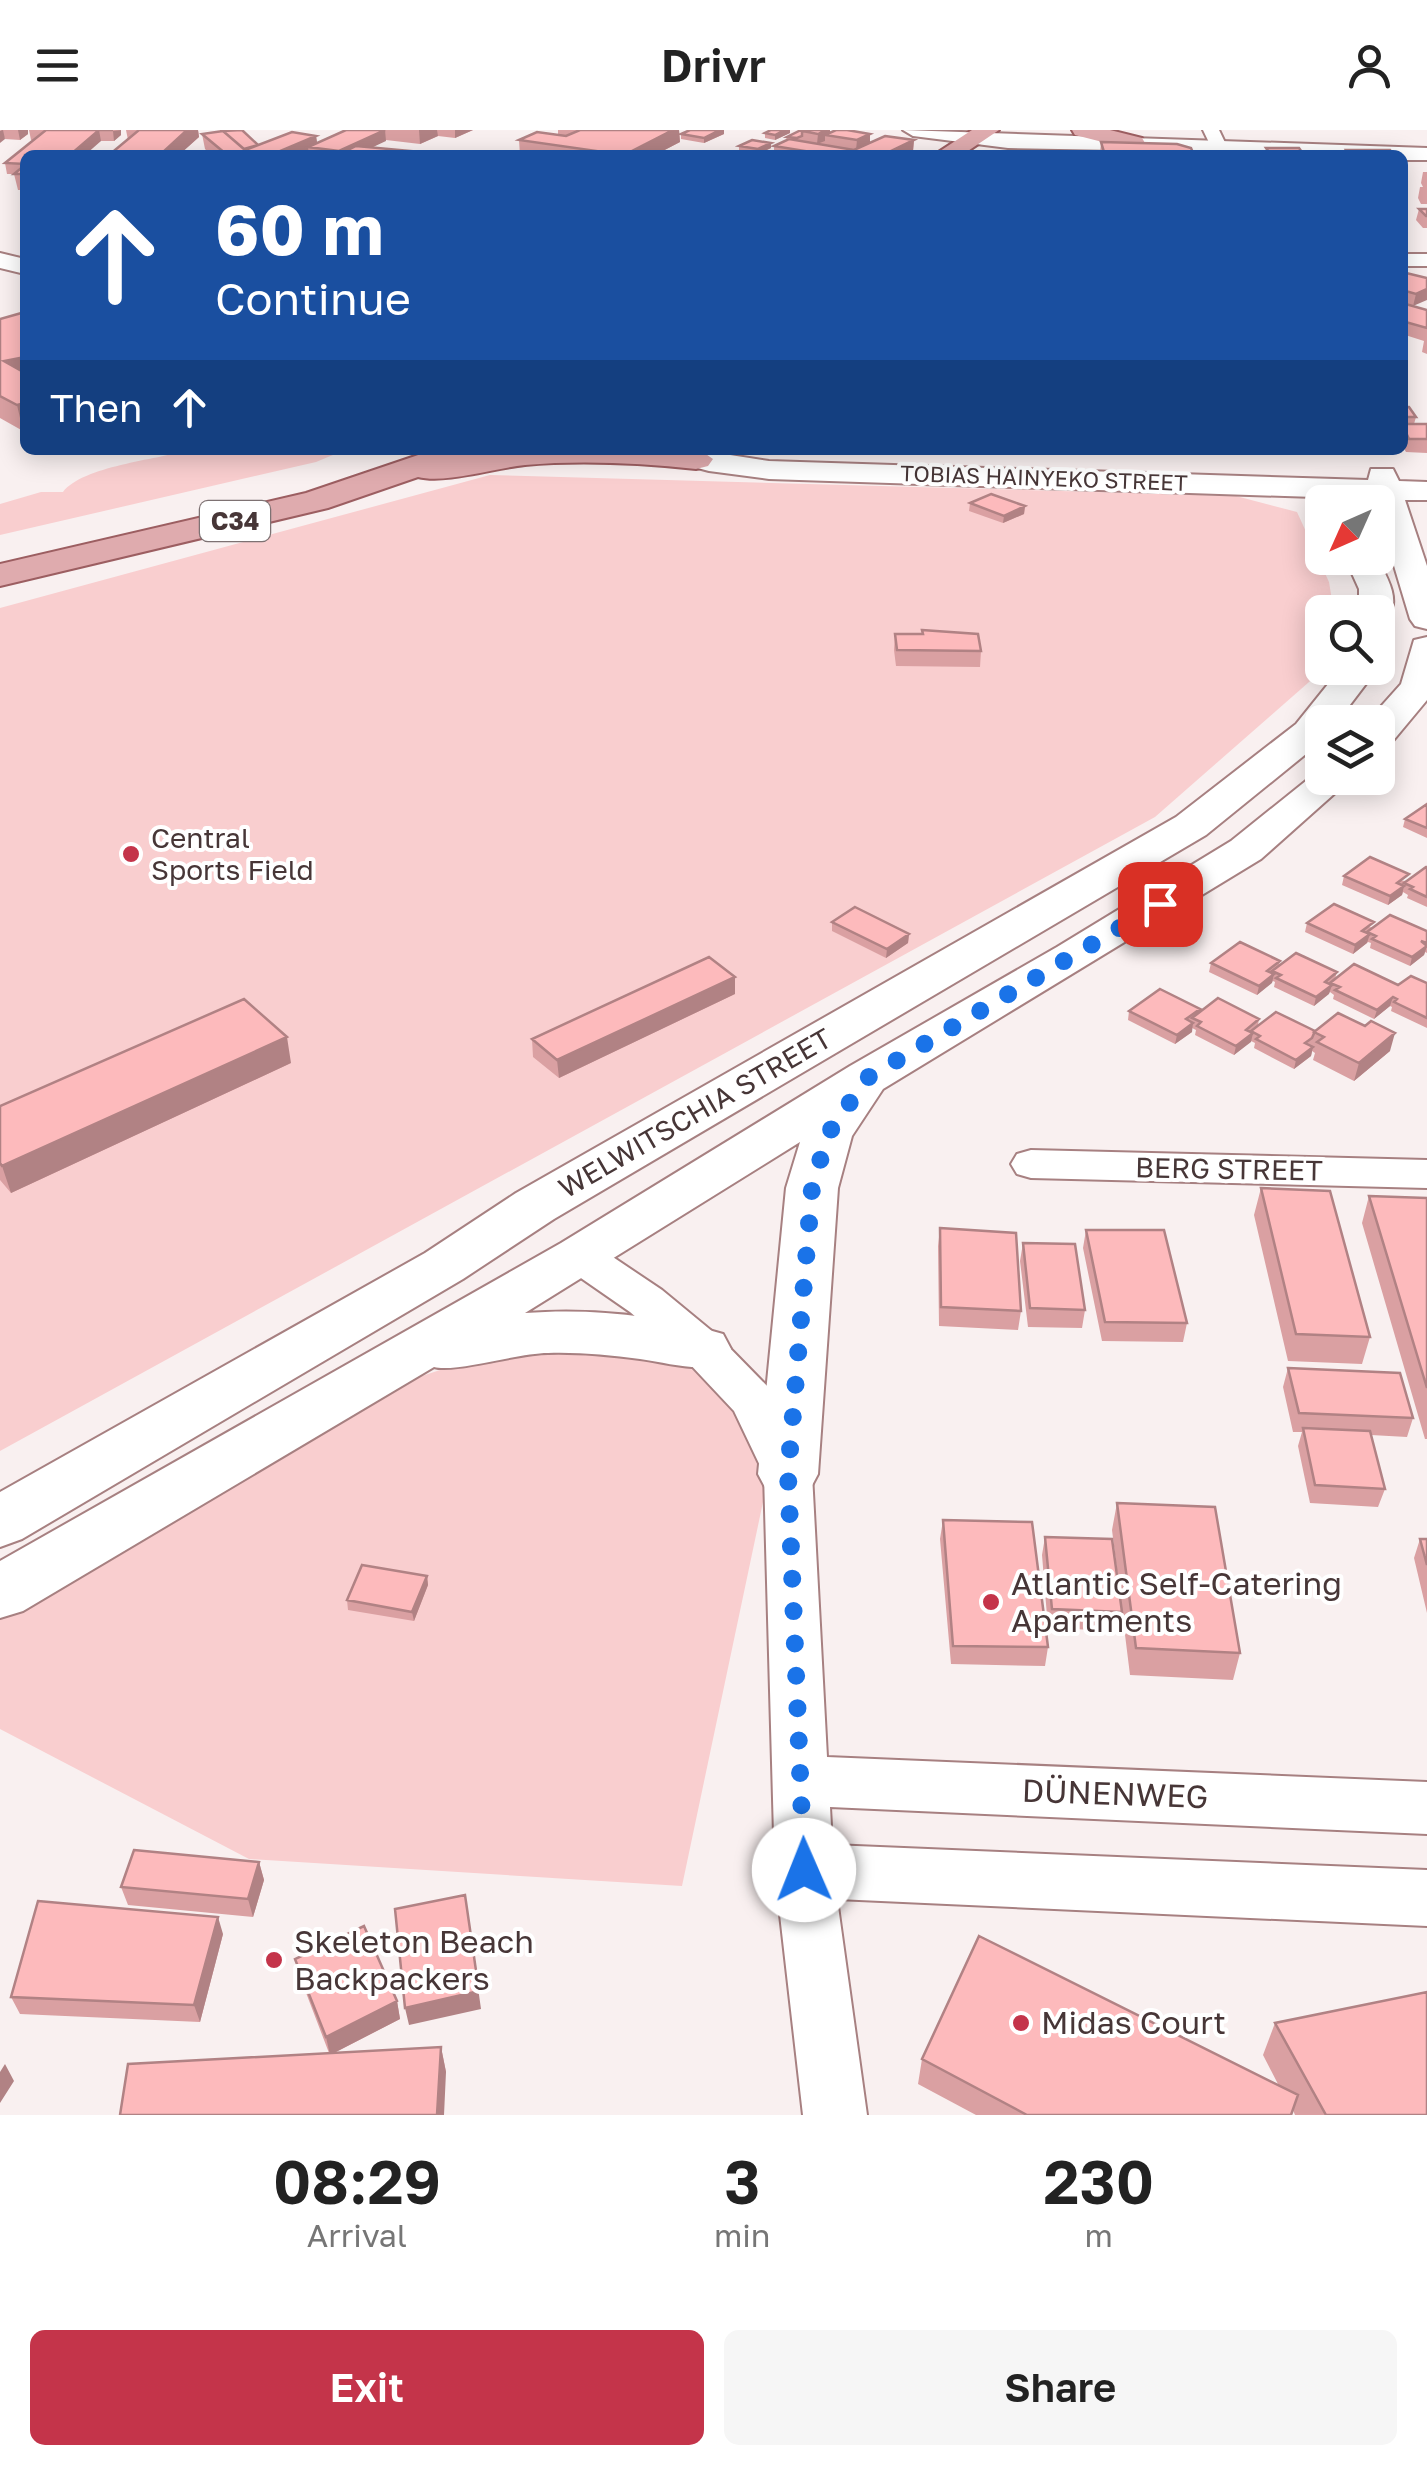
<!DOCTYPE html>
<meta charset="utf-8">
<style>
:root{--surface:#fff;--page:#f6f6f6;--text:#222;--muted:#767676;--accent:#c4344a}
body{margin:0;font-family:"Golos Text",sans-serif;background:var(--page);color:var(--text);height:100vh;display:flex;flex-direction:column;font-size:38px;white-space:nowrap}
*{box-sizing:border-box;margin:0}
p{font-size:32px;color:var(--muted)}
.icon{flex:none;width:55px;height:55px;fill:none;stroke:currentColor;stroke-width:2;stroke-linecap:round;stroke-linejoin:round}
.map{position:relative;height:1985px;overflow:hidden}
.drawer{display:flex;flex-direction:column;background:var(--surface);flex:1}
.drawer>*{flex:none}
.guide{position:absolute;left:20px;top:20px;width:1388px;height:305px;border-radius:15px;box-shadow:0 5px 25px #0003;background:#1a4fa0;color:#fff;overflow:hidden}
.needle{width:65px;rotate:225deg}
.fabs{position:absolute;left:1305px;top:355px;display:grid;gap:20px}
.fabs a{display:grid;place-items:center;width:90px;height:90px;border-radius:15px;background:var(--surface);box-shadow:0 5px 25px #0003;font-size:50px}
.pin{position:absolute;display:grid;place-items:center;width:85px;height:85px;color:#fff;margin:-42px;border-radius:20px;box-shadow:0 5px 15px #0006}
.me{position:absolute;width:110px;margin:-55px;rotate:359deg;stroke-linejoin:round;filter:drop-shadow(0 0 8px #0008)}
.turn{display:flex;align-items:center;gap:35px;height:210px;padding:0 30px;font-size:45px}
.turn .icon{width:130px;height:130px;stroke-width:2.5}
.turn b{display:block;font-size:70px;line-height:85px}
.then{display:flex;align-items:center;height:95px;padding:0 30px;background:#0003;gap:20px;font-size:38px}
.eta{display:flex;justify-content:space-evenly;align-items:center;height:170px;text-align:center}
.eta b{font-size:60px;font-weight:600;line-height:70px}
.cta{display:flex;gap:20px;margin-top:auto;padding:20px 30px}
.cta a{flex:1;height:115px;border-radius:15px;background:var(--accent);color:#fff;font-size:40px;font-weight:600;line-height:115px;text-align:center}
.cta a+a{background:var(--page);color:var(--text)}
header{display:flex;justify-content:space-between;align-items:center;height:130px;padding:0 30px;background:var(--surface);font-size:45px;font-weight:600}
.map>svg:first-child{display:block}
.green{fill:#f9cecf}
.lines{fill:none;stroke-linecap:round;stroke-linejoin:round}
.minor-casing{stroke:#a78081;stroke-width:4}
.tertiary-casing{stroke:#a78081;stroke-width:4}
.primary-casing{stroke:#9c5e61;stroke-width:4}
.minor{fill:#fff;fill-rule:evenodd}
.tertiary{fill:#fff;fill-rule:evenodd}
.primary{fill:#dfabae;fill-rule:evenodd}
.wall{fill:#daa0a2}
.shaded-wall{fill:#b18284}
.building{fill:#fdbabc;stroke:#b18284;stroke-width:2.5}
.route{stroke:#1a73e8;stroke-width:18;stroke-dasharray:0 32.4}
.poi-dot{fill:#c4344a;stroke:#fff;stroke-width:4}
.labels{text-anchor:middle;stroke-width:8;stroke-linejoin:round;paint-order:stroke}
.far-street-label{font-size:22px;fill:#473637;stroke:#fff}
.shield{fill:#fff;stroke:#7e7273;stroke-width:2.5}
.shield-label{font-size:25px;font-weight:bold;fill:#473637}
.poi-label{font-size:28px;fill:#473637;stroke:#fff;text-anchor:start}
.street-label{font-size:28px;fill:#473637;stroke:#fff}
.near-poi-label{font-size:32px;fill:#473637;stroke:#fff;text-anchor:start}
.near-street-label{font-size:32px;fill:#473637;stroke:#fff}
</style>
<header><svg class="icon" aria-label="menu" viewBox="0 0 24 24"><path d="M4 6h16M4 12h16M4 18h16"/></svg>Drivr<svg class="icon" aria-label="person" viewBox="0 0 24 24"><circle cx="12" cy="8" r="4"/><path d="M4 21q1-7 8-7t8 7"/></svg></header>
<div class="map">
<svg width="1427" height="1985" viewBox="0 0 1427 1985">
<rect width="100%" height="100%" fill="#f9f0f0"/>
<path class="green" d="M 188,320 L 345,320 L 316,332 L 0,405 L 0,374 L 41,362 L 63,362 C 83,336 156,330 188,320 Z
M 490,345 L 1236,366 L 1297,382 L 1329,452 L 1334,482 L 1322,482 L 1325,538 L 1155,687 L 0,1321 L 0,478 Z
M 569,1211 L 687,1234 L 737,1284 L 767,1353 L 682,1756 L 249,1729 L 0,1599 L 0,1487 L 371,1263 L 443,1239 Z"/>
<g class="lines">
<g class="minor-casing">
<path id="minor" d="M 1203,0 L 1219,0 L 1231,25 L 1215,25 Z
M 1402,124 L 1427,124 L 1427,136 L 1402,136 Z
M 1031,1020 L 1427,1030 L 1427,1058 L 1031,1048 L 1017,1044 L 1011,1034 L 1017,1024 Z
M 580,1111 L 595,1115 L 662,1160 L 719,1207 L 770,1259 L 812,1344 L 827,1627 L 1427,1652 L 1427,1704 L 830,1677 L 832,1715 L 1427,1740 L 1427,1796 L 837,1769 L 867,1985 L 803,1985 L 775,1741 L 764,1344 L 734,1281 L 687,1231 L 630,1182 L 565,1137 L 558,1126 L 565,1115 Z"/>
</g>
<g class="tertiary-casing">
<path id="tertiary" d="M 903,0 L 1427,18 L 1427,30 L 1402,30 L 1402,25 L 1008,18 L 913,6 Z
M 0,123 L 25,129 L 25,144 L 0,138 Z
M 648,320 L 698,320 L 769,331 L 1368,350 L 1371,339 L 1393,339 L 1399,351 L 1427,352 L 1427,370 L 1405,370 L 1427,436 L 1427,499 L 1415,496 L 1410,489 L 1374,369 L 769,349 L 709,341 L 652,326 Z
M 1345,428 L 1377,428 C 1387,447 1401,469 1388,489 L 1378,492 L 1378,482 L 1359,482 L 1359,459 Z
M 1427,507 L 1427,570 L 1392,612 L 1378,615 L 1378,592 L 1367,592 L 1401,554 L 1414,510 Z
M 1341,538 L 1378,538 L 1337,592 L 1322,592 L 1322,611 L 1206,705 L 554,1089 L 463,1149 L 22,1409 L 0,1417 L 0,1362 L 425,1123 L 516,1063 L 1176,687 L 1296,594 Z
M 1322,638 L 1322,648 L 1352,648 L 1261,729 L 883,959 L 852,1006 L 838,1058 L 818,1344 L 809,1361 L 788,1368 L 767,1361 L 758,1344 L 786,1058 L 800,1012 L 525,1183 C 589,1178 661,1185 723,1204 L 731,1219 L 723,1234 C 695,1242 669,1233 640,1229 C 609,1225 578,1222 548,1223 C 518,1223 454,1243 434,1237 L 23,1481 L 0,1488 L 0,1431 L 561,1113 L 850,936 L 1057,817 L 1231,711 Z"/>
</g>
<g class="primary-casing">
<path id="primary" d="M 972,0 L 999,0 L 962,25 L 934,25 Z
M 1072,0 L 1110,0 L 1142,8 L 1145,13 L 1134,20 L 1075,5 Z
M 433,320 L 700,320 L 713,329 L 708,336 L 696,339 C 639,333 582,330 525,335 C 495,338 445,354 418,347 L 328,378 L 0,456 L 0,434 L 306,363 Z"/>
</g>
<use href="#minor" class="minor"/>
<use href="#tertiary" class="tertiary"/>
<use href="#primary" class="primary"/>
</g>
<path class="wall" d="M 0,0 L 28,0 L 28,4 L 20,10 L 5,9 Z
M 29,0 L 121,0 L 121,5 L 114,11 L 101,11 L 25,25 L 25,60 L 18,60 L 14,44 L 7,44 L 5,33 L 34,10 L 31,10 Z
M 126,0 L 198,0 L 199,7 L 182,22 L 109,25 L 128,10 Z
M 346,0 L 473,0 L 455,8 L 438,6 L 420,14 L 386,10 L 371,18 L 433,25 L 211,25 L 205,19 L 202,4 L 258,15 L 316,6 L 317,13 Z
M 558,0 L 679,0 L 680,12 L 655,25 L 520,25 L 519,10 L 558,5 Z
M 690,0 L 724,0 L 724,4 L 704,13 L 681,9 L 681,4 Z
M 771,0 L 790,0 L 790,3 L 775,10 L 765,8 L 765,3 Z
M 801,0 L 870,4 L 870,13 L 914,10 L 913,21 L 905,25 L 774,25 L 774,16 L 786,10 L 787,7 Z
M 1101,12 L 1194,25 L 1100,25 Z
M 739,16 L 771,18 L 758,24 L 739,21 Z
M 1402,37 L 1408,45 L 1406,56 L 1402,56 Z
M 1423,42 L 1427,42 L 1427,74 L 1421,74 L 1418,68 L 1420,57 L 1423,57 L 1421,53 Z
M 1419,79 L 1427,79 L 1427,98 L 1423,98 L 1416,90 Z
M 1402,142 L 1427,148 L 1413,176 L 1402,173 Z
M 1402,173 L 1427,180 L 1427,224 L 1422,222 L 1424,211 L 1402,204 Z
M 25,182 L 25,300 L 23,301 L 0,288 L 0,189 Z
M 1402,277 L 1416,287 L 1414,294 L 1402,294 Z
M 1402,294 L 1427,294 L 1427,323 L 1406,322 L 1402,315 Z
M 970,373 L 1025,376 L 1024,384 L 1003,393 L 969,381 Z
M 895,504 L 981,521 L 980,537 L 896,536 L 894,520 Z
M 1427,674 L 1427,708 L 1403,697 L 1405,689 Z
M 1427,737 L 1427,777 L 1407,768 L 1408,765 L 1403,762 L 1402,765 L 1388,775 L 1342,755 L 1344,746 L 1407,751 Z
M 832,792 L 909,804 L 908,813 L 886,828 L 832,801 Z
M 1307,793 L 1427,801 L 1427,823 L 1425,822 L 1424,825 L 1410,836 L 1370,818 L 1371,813 L 1368,812 L 1353,824 L 1305,802 Z
M 1280,831 L 1279,835 L 1337,842 L 1335,849 L 1398,855 L 1427,853 L 1427,898 L 1391,881 L 1392,877 L 1390,876 L 1374,889 L 1333,869 L 1334,865 L 1330,862 L 1314,876 L 1274,857 L 1275,852 L 1273,851 L 1257,865 L 1209,842 L 1211,833 Z
M 735,864 L 559,948 L 533,927 L 532,909 Z
M 1129,881 L 1200,882 L 1259,889 L 1258,895 L 1315,901 L 1390,921 L 1354,951 L 1313,930 L 1315,923 L 1312,921 L 1311,926 L 1294,939 L 1254,918 L 1255,913 L 1251,911 L 1234,925 L 1195,905 L 1196,900 L 1192,898 L 1192,902 L 1175,914 L 1128,890 Z
M 291,933 L 11,1063 L 0,1050 L 0,976 Z
M 1261,1058 L 1370,1207 L 1362,1234 L 1288,1231 L 1254,1085 Z
M 1369,1066 L 1427,1068 L 1427,1309 L 1425,1309 L 1362,1093 Z
M 940,1098 L 1021,1181 L 1018,1200 L 939,1196 L 938,1116 Z
M 1086,1100 L 1187,1193 L 1183,1212 L 1102,1211 L 1083,1118 Z
M 1023,1113 L 1085,1180 L 1082,1198 L 1028,1197 L 1020,1131 Z
M 1288,1238 L 1413,1288 L 1407,1307 L 1371,1305 L 1385,1359 L 1378,1377 L 1310,1373 L 1298,1316 L 1302,1302 L 1293,1302 L 1283,1257 Z
M 1117,1373 L 1240,1523 L 1233,1550 L 1130,1545 L 1112,1400 Z
M 943,1390 L 1048,1517 L 1045,1536 L 951,1534 L 940,1409 Z
M 1045,1407 L 1122,1482 L 1118,1501 L 1048,1498 L 1042,1425 Z
M 1420,1409 L 1427,1409 L 1427,1483 L 1414,1428 Z
M 427,1446 L 428,1455 L 414,1491 L 348,1480 L 347,1470 Z
M 259,1732 L 264,1750 L 253,1787 L 128,1775 L 121,1757 Z
M 223,1804 L 200,1892 L 20,1884 L 11,1867 Z
M 295,1829 L 397,1871 L 400,1889 L 334,1923 L 441,1917 L 446,1942 L 329,1923 L 300,1847 Z
M 1275,1893 L 1427,1985 L 1295,1985 L 1293,1980 L 1291,1985 L 976,1985 L 918,1954 L 922,1929 L 1279,1956 L 1263,1925 Z"/>
<path class="shaded-wall" d="M 3,0 L 5,9 L 0,13 L 0,1 Z
M 18,0 L 28,0 L 28,4 L 20,10 Z
M 99,0 L 101,11 L 85,25 L 70,25 Z
M 121,0 L 121,5 L 114,11 L 113,1 Z
M 187,0 L 198,0 L 199,7 L 179,25 L 163,22 Z
M 385,0 L 386,11 L 360,23 L 346,21 L 346,25 L 339,25 L 339,21 Z
M 419,0 L 437,0 L 438,6 L 420,14 Z
M 455,0 L 473,0 L 455,8 Z
M 673,0 L 679,0 L 680,12 L 655,25 L 624,25 Z
M 720,0 L 724,0 L 724,4 L 704,13 L 704,8 Z
M 785,0 L 790,0 L 790,3 L 775,10 L 775,5 Z
M 826,0 L 830,0 L 830,6 L 825,5 L 825,11 L 817,14 L 818,4 Z
M 870,4 L 870,14 L 856,20 L 857,10 Z
M 316,6 L 318,18 L 308,17 L 309,25 L 271,25 Z
M 914,10 L 913,21 L 905,25 L 883,25 Z
M 771,13 L 771,18 L 758,24 L 758,19 Z
M 1427,159 L 1427,170 L 1413,176 L 1416,164 Z
M 25,227 L 25,252 L 4,231 Z
M 25,273 L 25,300 L 23,301 L 17,275 Z
M 1025,376 L 1024,384 L 1003,393 L 1004,386 Z
M 1404,756 L 1402,765 L 1388,775 L 1390,766 Z
M 909,804 L 908,813 L 886,828 L 887,819 Z
M 1370,804 L 1367,813 L 1353,824 L 1355,815 Z
M 1427,816 L 1424,825 L 1410,836 L 1412,827 Z
M 1274,844 L 1272,853 L 1257,865 L 1259,856 Z
M 735,847 L 735,864 L 559,948 L 557,930 Z
M 1332,855 L 1329,864 L 1314,876 L 1316,867 Z
M 1393,867 L 1390,876 L 1374,889 L 1377,880 Z
M 1193,893 L 1192,902 L 1175,914 L 1177,905 Z
M 1253,903 L 1251,912 L 1234,925 L 1236,916 Z
M 1395,903 L 1390,921 L 1354,951 L 1359,933 Z
M 287,907 L 291,933 L 11,1063 L 2,1036 Z
M 1313,917 L 1311,926 L 1294,939 L 1296,930 Z
M 427,1446 L 428,1455 L 414,1491 L 412,1482 Z
M 259,1732 L 264,1750 L 253,1787 L 248,1769 Z
M 465,1765 L 481,1879 L 409,1895 L 405,1878 Z
M 218,1787 L 223,1804 L 200,1892 L 194,1875 Z
M 397,1871 L 400,1889 L 330,1925 L 326,1907 Z
M 441,1917 L 446,1942 L 444,1985 L 437,1985 Z
M 5,1934 L 14,1951 L 0,1973 L 0,1942 Z"/>
<path class="building" d="M 46,0 L 113,0 L 99,0 L 70,25 L 25,25 L 25,34 L 5,33 Z
M 139,0 L 187,0 L 163,22 L 200,23 L 198,25 L 109,25 Z
M 242,0 L 258,15 L 244,19 L 223,1 Z
M 346,0 L 385,0 L 339,21 L 308,17 Z
M 580,0 L 673,0 L 624,25 L 519,10 L 537,2 L 566,6 Z
M 690,0 L 720,0 L 704,8 L 681,4 Z
M 771,0 L 785,0 L 775,5 L 765,3 Z
M 801,0 L 805,0 L 802,1 L 802,6 L 797,8 L 787,7 Z
M 805,0 L 826,0 L 818,4 L 802,1 Z
M 836,0 L 847,0 L 870,4 L 857,10 L 825,5 Z
M 223,1 L 245,20 L 292,2 L 316,6 L 271,25 L 219,25 L 226,24 L 202,4 Z
M 885,6 L 914,10 L 883,25 L 829,25 L 774,16 L 789,9 L 854,20 Z
M 752,10 L 771,13 L 758,19 L 739,16 Z
M 1101,12 L 1177,14 L 1191,18 L 1194,25 L 1159,25 L 1133,22 L 1134,25 L 1105,25 Z
M 356,16 L 433,23 L 429,25 L 376,25 L 346,21 Z
M 1266,18 L 1299,18 L 1304,25 L 1271,25 Z
M 1346,20 L 1390,20 L 1394,25 L 1349,25 Z
M 25,35 L 25,44 L 14,44 Z
M 1419,79 L 1427,79 L 1427,86 L 1426,86 Z
M 1402,142 L 1427,148 L 1427,159 L 1416,164 L 1402,160 Z
M 1402,173 L 1427,180 L 1427,198 L 1402,191 Z
M 25,182 L 25,227 L 4,231 L 25,243 L 25,273 L 17,275 L 0,266 L 0,189 Z
M 1402,277 L 1409,277 L 1416,287 L 1402,287 Z
M 1402,294 L 1427,294 L 1427,309 L 1409,309 Z
M 991,364 L 1025,376 L 1004,386 L 970,373 Z
M 922,500 L 978,504 L 981,521 L 897,520 L 895,504 L 923,504 Z
M 1427,674 L 1427,698 L 1405,689 Z
M 1370,727 L 1409,744 L 1397,753 L 1404,756 L 1390,766 L 1344,746 Z
M 1426,737 L 1427,737 L 1427,767 L 1410,759 L 1413,757 L 1404,753 Z
M 1334,774 L 1374,792 L 1362,801 L 1370,804 L 1355,815 L 1307,793 Z
M 855,777 L 909,804 L 887,819 L 832,792 Z
M 1390,785 L 1427,801 L 1427,813 L 1421,811 L 1427,816 L 1412,827 L 1372,809 L 1376,806 L 1367,802 Z
M 1240,812 L 1280,831 L 1267,841 L 1274,844 L 1259,856 L 1211,833 Z
M 1296,823 L 1337,842 L 1325,852 L 1332,855 L 1316,867 L 1276,848 L 1281,845 L 1272,841 Z
M 709,827 L 735,847 L 557,930 L 532,909 Z
M 1354,834 L 1398,855 L 1411,846 L 1427,853 L 1427,888 L 1394,872 L 1397,869 L 1393,867 L 1377,880 L 1335,860 L 1340,857 L 1330,853 Z
M 1160,859 L 1200,879 L 1186,889 L 1193,893 L 1177,905 L 1129,881 Z
M 1218,868 L 1259,889 L 1246,900 L 1253,903 L 1236,916 L 1197,896 L 1201,892 L 1192,888 Z
M 244,869 L 287,907 L 2,1036 L 0,1033 L 0,976 Z
M 1276,882 L 1315,901 L 1312,908 L 1305,913 L 1313,917 L 1296,930 L 1256,909 L 1260,906 L 1251,901 Z
M 1338,883 L 1365,896 L 1371,891 L 1395,903 L 1359,933 L 1317,912 L 1324,907 L 1314,902 Z
M 1261,1058 L 1330,1061 L 1370,1207 L 1296,1204 Z
M 1369,1066 L 1427,1068 L 1427,1258 Z
M 940,1098 L 1016,1103 L 1021,1181 L 941,1177 Z
M 1086,1100 L 1164,1100 L 1187,1193 L 1105,1192 Z
M 1023,1113 L 1075,1114 L 1085,1180 L 1030,1178 Z
M 1288,1238 L 1400,1243 L 1413,1288 L 1299,1283 Z
M 1303,1298 L 1370,1301 L 1385,1359 L 1315,1355 Z
M 1117,1373 L 1215,1377 L 1240,1523 L 1136,1518 Z
M 943,1390 L 1032,1392 L 1048,1517 L 953,1516 Z
M 1045,1407 L 1112,1409 L 1122,1482 L 1052,1479 Z
M 1420,1409 L 1427,1409 L 1427,1435 Z
M 362,1435 L 427,1446 L 412,1482 L 347,1470 Z
M 134,1720 L 259,1732 L 248,1769 L 121,1757 Z
M 465,1765 L 479,1861 L 405,1878 L 395,1779 Z
M 38,1771 L 218,1787 L 194,1875 L 11,1867 Z
M 364,1796 L 397,1871 L 326,1907 L 295,1829 Z
M 979,1806 L 1298,1965 L 1291,1985 L 1027,1985 L 922,1929 Z
M 1427,1862 L 1427,1985 L 1326,1985 L 1275,1893 Z
M 441,1917 L 437,1985 L 120,1985 L 128,1934 Z"/>
<g class="lines">
<path class="route" d="M 804,1740 L 788,1344 L 812,1058 L 828,1004 L 867,948 L 1160,774"/>
</g>
<g class="poi-dot">
<circle cx="131" cy="724" r="10"/>
<circle cx="991" cy="1472" r="10"/>
<circle cx="274" cy="1830" r="10"/>
<circle cx="1021" cy="1893" r="10"/>
</g>
<g class="labels">
<g class="far-street-label">
<text transform="translate(1044 348) rotate(2)" y="8">TOBIAS HAINYEKO STREET</text>
</g>
<rect class="shield" x="200" y="371" width="70" height="40" rx="8"/>
<g class="shield-label">
<text x="235" y="400">C34</text>
</g>
<g class="poi-label">
<text x="151" y="718">Central<tspan x="151" dy="32">Sports Field</tspan></text>
</g>
<g class="street-label">
<text transform="translate(695 983) rotate(-30)" y="10">WELWITSCHIA STREET</text>
<text transform="translate(1229 1039) rotate(1)" y="10">BERG STREET</text>
</g>
<g class="near-poi-label">
<text x="1011" y="1465">Atlantic Self-Catering<tspan x="1011" dy="37">Apartments</tspan></text>
<text x="294" y="1823">Skeleton Beach<tspan x="294" dy="37">Backpackers</tspan></text>
<text x="1041" y="1904">Midas Court</text>
</g>
<g class="near-street-label">
<text transform="translate(1115 1664) rotate(2)" y="11">DÜNENWEG</text>
</g>
</g>
</svg>
<div class="fabs">
<a><svg class="needle" viewBox="-14 -14 28 28"><path d="M0-13l5 13h-10z" fill="#e53935"/><path d="M0 13l5-13h-10z" fill="#767676"/></svg></a>
<a><svg class="icon" aria-label="search" viewBox="0 0 24 24"><circle cx="10" cy="10" r="6"/><path d="M15 15l6 6"/></svg></a>
<a><svg class="icon" aria-label="layers" viewBox="0 0 24 24"><path d="M12 4l9 5-9 5-9-5zM3 14l9 5 9-5"/></svg></a>
</div>
<div class="pin" style="left:1160px;top:774px;background:#d93025"><svg class="icon" aria-label="arrive" viewBox="0 0 24 24"><path d="M6 21V4h12l-3 4 3 4H6"/></svg></div>
<svg class="me" style="left:804px;top:1740px" viewBox="-20 -20 40 40"><circle r="19" fill="#fff"/><path d="M0-13L10 11 0 6-10 11z" fill="#1a73e8"/></svg>
<div class="guide">
<div class="turn"><svg class="icon" aria-label="ahead" viewBox="0 0 24 24"><path d="M12 20V5M6 11l6-6 6 6"/></svg><div><b>60 m</b>Continue</div></div>
<div class="then">Then<svg class="icon" aria-label="ahead" viewBox="0 0 24 24"><path d="M12 20V5M6 11l6-6 6 6"/></svg></div>
</div>
</div>
<section class="drawer">
<div class="eta">
<div><b>08:29</b><p>Arrival</p></div>
<div><b>3</b><p>min</p></div>
<div><b>230</b><p>m</p></div>
</div>
<div class="cta"><a>Exit</a><a>Share</a></div>
</section>
